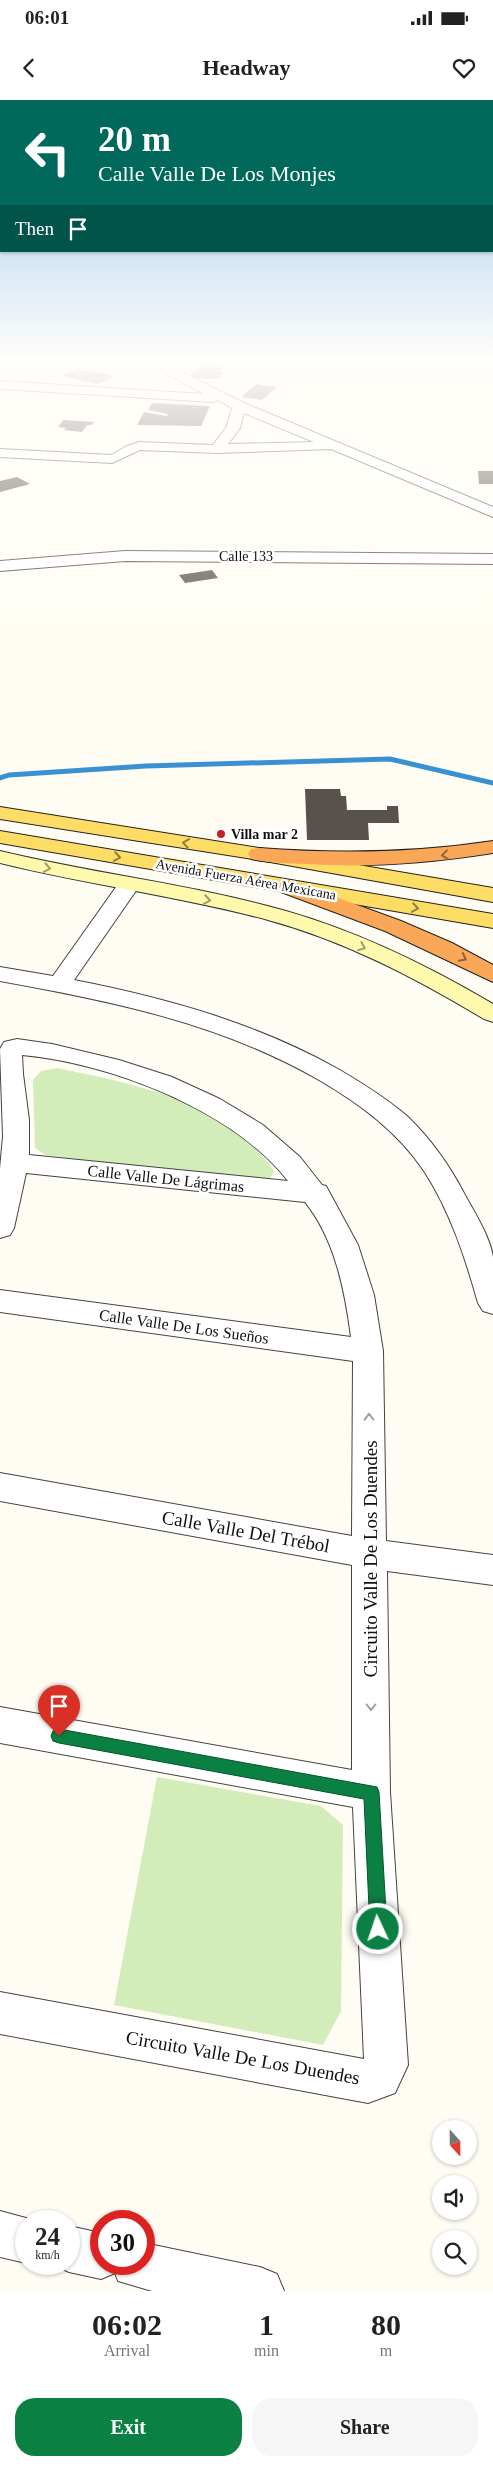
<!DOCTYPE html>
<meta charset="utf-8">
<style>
:root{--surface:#fff;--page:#f6f6f6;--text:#222;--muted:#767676;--accent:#0b8043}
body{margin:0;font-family:Georgia,serif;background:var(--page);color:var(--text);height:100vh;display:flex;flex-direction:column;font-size:19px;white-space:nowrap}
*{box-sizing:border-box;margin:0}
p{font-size:16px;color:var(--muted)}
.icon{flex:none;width:28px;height:28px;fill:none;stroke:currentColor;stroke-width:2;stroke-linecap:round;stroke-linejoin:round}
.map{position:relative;height:2191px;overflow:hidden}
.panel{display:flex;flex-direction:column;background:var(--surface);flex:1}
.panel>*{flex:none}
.banner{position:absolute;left:0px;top:0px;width:494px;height:152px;box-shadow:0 1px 4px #0004;background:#00695c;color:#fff;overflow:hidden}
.needle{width:32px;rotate:159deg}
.fabs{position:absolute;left:432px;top:2020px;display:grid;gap:10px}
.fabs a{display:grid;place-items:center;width:45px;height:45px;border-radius:50%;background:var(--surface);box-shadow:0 1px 4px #0004;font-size:25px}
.speed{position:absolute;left:15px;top:2110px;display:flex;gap:10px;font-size:25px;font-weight:700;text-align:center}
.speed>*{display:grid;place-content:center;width:65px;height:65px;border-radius:50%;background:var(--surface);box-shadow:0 1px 4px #0004;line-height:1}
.speed small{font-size:12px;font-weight:400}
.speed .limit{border:8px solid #d22;background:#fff;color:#111}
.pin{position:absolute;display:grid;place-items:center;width:42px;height:42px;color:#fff;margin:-51px -21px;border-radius:50% 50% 50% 0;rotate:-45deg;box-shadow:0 0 5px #0007}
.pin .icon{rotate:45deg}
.me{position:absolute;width:55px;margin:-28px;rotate:357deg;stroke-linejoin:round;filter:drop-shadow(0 0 4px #0008)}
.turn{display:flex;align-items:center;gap:18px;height:105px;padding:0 15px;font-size:22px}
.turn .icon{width:65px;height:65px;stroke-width:2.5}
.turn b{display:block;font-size:35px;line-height:42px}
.then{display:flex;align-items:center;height:48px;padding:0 15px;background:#0003;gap:10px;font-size:19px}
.eta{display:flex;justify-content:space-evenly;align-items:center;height:85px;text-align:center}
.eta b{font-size:30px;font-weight:700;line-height:35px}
.primary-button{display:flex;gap:10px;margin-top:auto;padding:10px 15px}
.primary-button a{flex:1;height:58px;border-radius:20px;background:var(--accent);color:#fff;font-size:20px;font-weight:700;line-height:58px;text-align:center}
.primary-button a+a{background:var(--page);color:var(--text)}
.status{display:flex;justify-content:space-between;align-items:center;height:35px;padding:0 25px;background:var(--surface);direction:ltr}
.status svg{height:14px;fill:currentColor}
header{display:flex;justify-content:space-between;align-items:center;height:65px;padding:0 15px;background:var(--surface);font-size:22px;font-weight:700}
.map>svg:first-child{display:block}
.green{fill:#d2ecba}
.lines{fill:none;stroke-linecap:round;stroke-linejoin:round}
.stream-far1{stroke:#3991d3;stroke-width:4}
.stream{stroke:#3991d3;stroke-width:5}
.building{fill:#59524c}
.street-casing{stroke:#434343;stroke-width:2}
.secondary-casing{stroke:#323232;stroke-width:2}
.primary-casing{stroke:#212121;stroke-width:2}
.highway-casing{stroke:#212121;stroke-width:2}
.street{fill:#fff;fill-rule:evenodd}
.secondary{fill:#fff9ae;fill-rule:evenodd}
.primary{fill:#fddd65;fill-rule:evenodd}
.highway{fill:#faa757;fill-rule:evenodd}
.oneway{stroke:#92813f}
.oneway2{stroke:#916337}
.oneway3{stroke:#9f9c6f}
.oneway4{stroke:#9f9f9f}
.route{fill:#0b8043;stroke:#07532c}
.poi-dot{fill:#c72123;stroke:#fff;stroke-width:2}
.labels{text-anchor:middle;stroke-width:5;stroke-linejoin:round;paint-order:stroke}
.far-street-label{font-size:14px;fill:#101010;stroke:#fff}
.far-poi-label{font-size:14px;font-weight:bold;fill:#101010;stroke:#fff;text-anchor:start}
.street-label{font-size:16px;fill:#101010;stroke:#fff}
.near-street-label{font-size:19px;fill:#101010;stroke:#fff}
</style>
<div class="status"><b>06:01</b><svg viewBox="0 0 49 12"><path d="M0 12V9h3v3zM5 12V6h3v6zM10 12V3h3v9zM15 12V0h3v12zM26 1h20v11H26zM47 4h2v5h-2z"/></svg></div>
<header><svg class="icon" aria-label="back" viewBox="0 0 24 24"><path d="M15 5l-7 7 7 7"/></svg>Headway<svg class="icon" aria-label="heart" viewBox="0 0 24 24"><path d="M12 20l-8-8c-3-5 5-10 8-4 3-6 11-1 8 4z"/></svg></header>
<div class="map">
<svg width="493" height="2191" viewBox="0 0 493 2191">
<rect width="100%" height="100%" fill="#fffdf3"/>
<path class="green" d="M 57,968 C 134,984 227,1001 274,1071 L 270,1078 L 256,1082 L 46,1055 L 35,1048 L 33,980 L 41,971 Z
M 157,1677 L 321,1706 L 343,1725 L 341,1911 L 323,1945 L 114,1905 Z"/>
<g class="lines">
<path class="stream-far1" d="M 464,259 L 493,262"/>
<path class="stream" d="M 0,678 L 9,675 L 146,666 L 390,659 L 493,683"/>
</g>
<path class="building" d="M 200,264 L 224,266 L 219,272 L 224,272 L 219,279 L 188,278 Z
M 78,268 L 102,273 L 115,276 L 98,284 L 61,276 Z
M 256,284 L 277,287 L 262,300 L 241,297 Z
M 152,303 L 210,306 L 201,326 L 137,325 L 144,312 L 167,316 L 168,314 L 148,310 Z
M 63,320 L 94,322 L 91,325 L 87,325 L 82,332 L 64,330 L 66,328 L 58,327 Z
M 478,371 L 493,371 L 493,384 L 479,384 Z
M 17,377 L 30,384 L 0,392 L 0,381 Z
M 212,470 L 218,478 L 185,483 L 179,475 Z
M 305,689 L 340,689 L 341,696 L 346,696 L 347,710 L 387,710 L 387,706 L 398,706 L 399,723 L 368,723 L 369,740 L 307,740 Z"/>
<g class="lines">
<g class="street-casing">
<path id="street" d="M 140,259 L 155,259 L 244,303 L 493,407 L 493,417 L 331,349 L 217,353 L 140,350 L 112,363 L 0,357 L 0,349 L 111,355 L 127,346 L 139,342 L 213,345 L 226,328 L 232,308 L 218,300 L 213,302 L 0,289 L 0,281 L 204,294 ZM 244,313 L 314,342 L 228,344 L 240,328 Z
M 125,451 L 493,454 L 493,464 L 125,461 L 0,471 L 0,461 Z
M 129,778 L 137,780 L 140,785 L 74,880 C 166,898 256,923 338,969 C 362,983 386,998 407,1016 C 431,1039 450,1066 465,1095 C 475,1113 490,1137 493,1157 C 493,1175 493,1196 493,1214 L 483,1211 L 478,1203 C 465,1157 450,1111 424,1071 C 397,1031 360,1004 319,980 C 220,923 111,901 0,881 L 0,867 L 53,876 L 121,780 Z
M 17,939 L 52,944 L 119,960 L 172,977 L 220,999 L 263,1025 L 300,1057 L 322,1085 L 326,1086 L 358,1145 L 374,1195 L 383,1251 L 386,1441 L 493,1455 L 493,1485 L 387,1471 L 390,1692 L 408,1965 L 395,1993 L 368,2003 L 0,1934 L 0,1892 L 364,1959 L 353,1707 L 0,1643 L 0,1607 L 352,1670 L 352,1465 L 0,1401 L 0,1373 L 352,1436 L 353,1261 L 0,1212 L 0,1190 L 351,1237 C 345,1191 335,1139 305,1102 L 26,1073 L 14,1128 L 10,1135 L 0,1138 L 0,1069 L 3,1036 L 0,949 L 4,942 ZM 22,955 C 110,963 233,1010 288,1081 L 29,1055 L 29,1020 L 23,974 Z
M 0,2111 L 37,2121 L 26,2121 L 26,2163 L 0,2157 Z
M 69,2126 L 101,2133 L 101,2164 L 144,2164 L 144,2143 L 260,2167 L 277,2174 L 284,2191 L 152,2191 L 118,2181 L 115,2173 L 101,2179 L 69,2172 L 52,2164 L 69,2164 Z"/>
</g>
<g class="secondary-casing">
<path id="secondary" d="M 0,751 C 95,774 192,784 286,811 C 359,832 427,865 493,904 L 493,922 L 484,919 C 416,878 345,841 268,820 C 180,796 88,785 0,763 Z"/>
</g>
<g class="primary-casing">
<path id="primary" d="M 0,707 L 259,748 L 493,788 L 493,802 L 259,760 L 0,719 Z
M 0,731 L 493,814 L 493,828 L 0,743 Z"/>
</g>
<g class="highway-casing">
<path id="highway" d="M 493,741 L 493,753 C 430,763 368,768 305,764 C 287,763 269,763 251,759 L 248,754 L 251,749 L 259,748 C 338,754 414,753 493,741 Z
M 289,780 L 401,821 L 452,843 L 493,865 L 493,882 L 385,831 L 281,792 L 278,787 L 281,782 Z"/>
</g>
<use href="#street" class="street"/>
<use href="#secondary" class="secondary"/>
<use href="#primary" class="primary"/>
<use href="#highway" class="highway"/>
</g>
<defs><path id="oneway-chevron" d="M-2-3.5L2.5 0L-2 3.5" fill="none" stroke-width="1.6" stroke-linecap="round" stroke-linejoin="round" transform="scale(1.25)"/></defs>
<g class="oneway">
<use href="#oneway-chevron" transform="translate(186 743) rotate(-171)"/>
<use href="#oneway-chevron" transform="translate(117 757) rotate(10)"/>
<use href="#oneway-chevron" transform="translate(415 808) rotate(9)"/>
</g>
<g class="oneway2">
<use href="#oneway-chevron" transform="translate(445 755) rotate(173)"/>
<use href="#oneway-chevron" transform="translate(463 858) rotate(28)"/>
</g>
<g class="oneway3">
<use href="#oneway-chevron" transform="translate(47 768) rotate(11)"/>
<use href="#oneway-chevron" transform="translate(207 800) rotate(10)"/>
<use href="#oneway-chevron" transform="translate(362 847) rotate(22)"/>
</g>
<g class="oneway4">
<use href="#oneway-chevron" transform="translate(369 1317) rotate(-91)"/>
<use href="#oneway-chevron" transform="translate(371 1607) rotate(90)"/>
</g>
<linearGradient id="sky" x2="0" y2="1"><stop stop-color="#94c4ef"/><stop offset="0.46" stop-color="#fffefa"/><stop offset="1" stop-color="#fffefa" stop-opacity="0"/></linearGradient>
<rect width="493" height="565" fill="url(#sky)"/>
<path class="route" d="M 59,1629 L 377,1687 L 379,1692 L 387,1829 L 384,1835 L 378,1837 L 372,1835 L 370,1829 L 364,1699 L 59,1643 L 53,1641 L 51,1636 L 53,1631 Z"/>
<circle class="poi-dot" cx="221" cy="734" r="5"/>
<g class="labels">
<g class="far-street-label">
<text x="246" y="461">Calle 133</text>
<text transform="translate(246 779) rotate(10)" y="5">Avenida Fuerza Aérea Mexicana</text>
</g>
<g class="far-poi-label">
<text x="231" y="739">Villa mar 2</text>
</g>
<g class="street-label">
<text transform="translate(166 1078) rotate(6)" y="6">Calle Valle De Lágrimas</text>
<text transform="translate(184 1226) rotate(8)" y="6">Calle Valle De Los Sueños</text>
</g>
<g class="near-street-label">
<text transform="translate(246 1431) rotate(10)" y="7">Calle Valle Del Trébol</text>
<text transform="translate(370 1459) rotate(-90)" y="7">Circuito Valle De Los Duendes</text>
<text transform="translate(243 1957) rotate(10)" y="7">Circuito Valle De Los Duendes</text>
</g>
</g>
</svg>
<div class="fabs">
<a><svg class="needle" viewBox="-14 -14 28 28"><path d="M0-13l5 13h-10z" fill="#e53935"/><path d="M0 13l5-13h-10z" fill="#767676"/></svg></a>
<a><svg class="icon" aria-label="sound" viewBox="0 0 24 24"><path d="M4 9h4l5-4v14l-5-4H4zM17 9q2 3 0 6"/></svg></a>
<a><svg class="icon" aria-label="search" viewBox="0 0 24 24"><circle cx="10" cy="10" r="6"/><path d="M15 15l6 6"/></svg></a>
</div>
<div class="speed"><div>24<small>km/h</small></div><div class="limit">30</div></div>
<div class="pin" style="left:59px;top:1636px;background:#d93025"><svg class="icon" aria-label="arrive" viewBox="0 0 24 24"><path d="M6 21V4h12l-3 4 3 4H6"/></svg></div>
<svg class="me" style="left:378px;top:1829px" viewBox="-20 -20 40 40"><circle r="17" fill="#0b8043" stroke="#fff" stroke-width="3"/><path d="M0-11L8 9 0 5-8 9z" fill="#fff"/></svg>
<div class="banner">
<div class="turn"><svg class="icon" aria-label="left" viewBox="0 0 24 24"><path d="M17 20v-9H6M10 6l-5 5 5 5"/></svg><div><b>20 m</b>Calle Valle De Los Monjes</div></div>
<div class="then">Then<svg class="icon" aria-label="arrive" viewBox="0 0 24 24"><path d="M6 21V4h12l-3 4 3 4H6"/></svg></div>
</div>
</div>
<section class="panel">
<div class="eta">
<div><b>06:02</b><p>Arrival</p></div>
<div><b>1</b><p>min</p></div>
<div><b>80</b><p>m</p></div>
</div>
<div class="primary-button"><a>Exit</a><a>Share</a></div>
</section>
